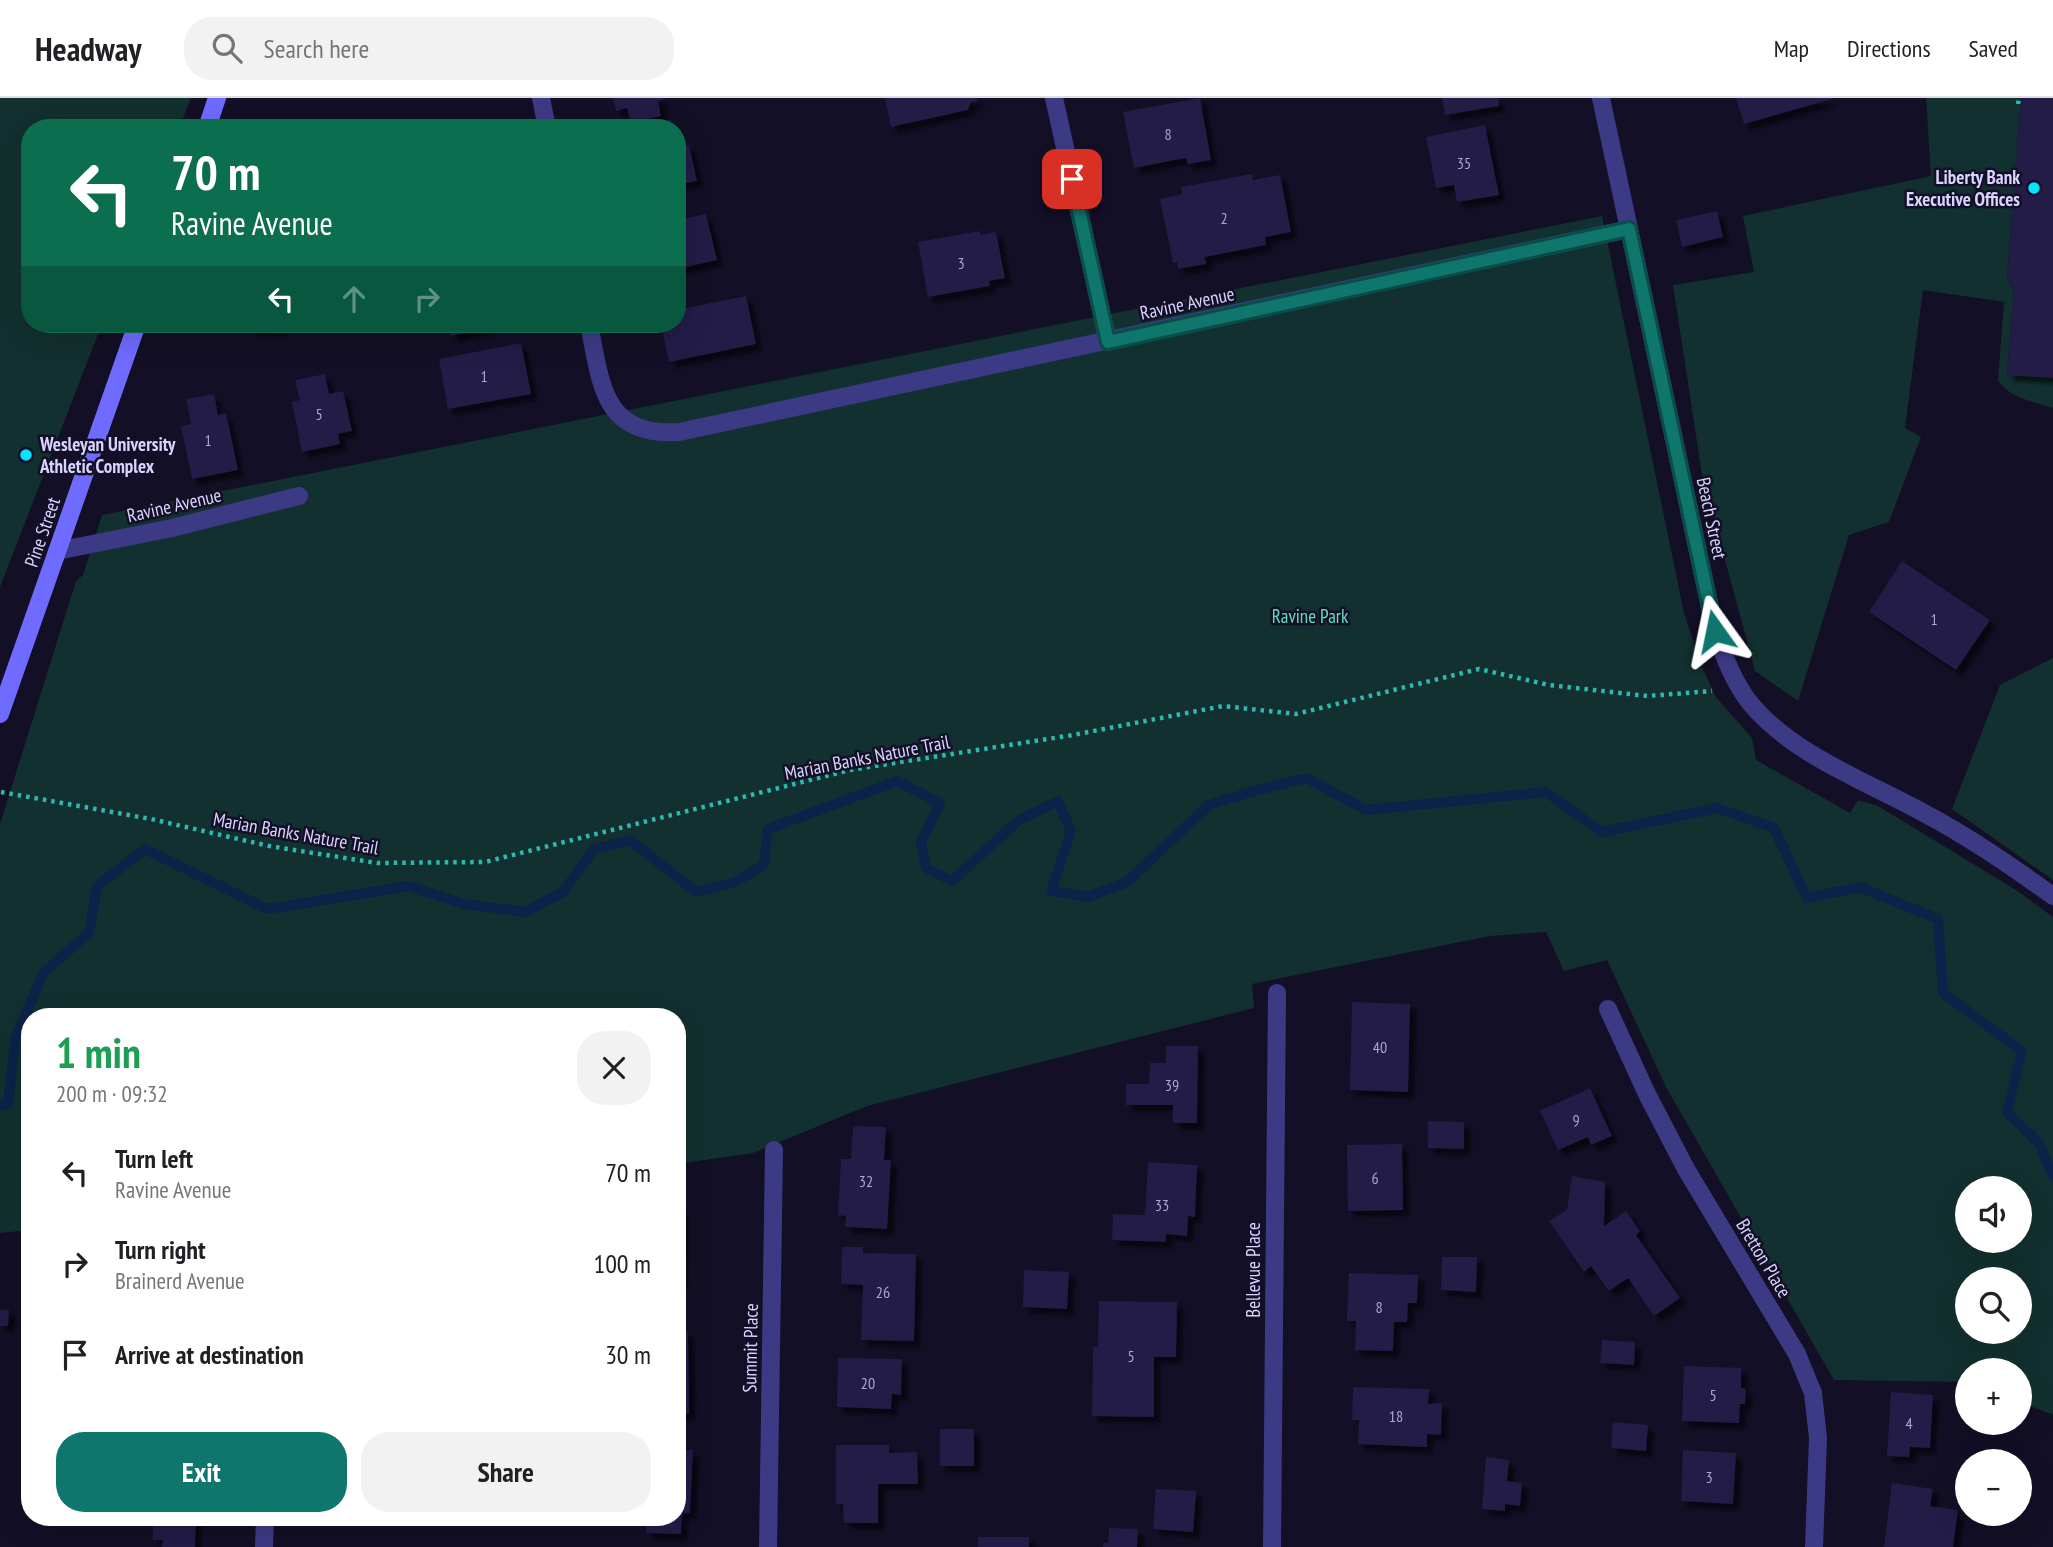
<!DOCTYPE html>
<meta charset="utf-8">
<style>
:root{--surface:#fff;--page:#f2f2f2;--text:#202124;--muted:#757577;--line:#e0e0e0;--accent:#0f766e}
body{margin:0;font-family:"PT Sans Narrow",sans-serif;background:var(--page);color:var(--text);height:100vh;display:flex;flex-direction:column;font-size:26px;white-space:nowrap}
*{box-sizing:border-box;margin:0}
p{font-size:23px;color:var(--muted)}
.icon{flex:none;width:38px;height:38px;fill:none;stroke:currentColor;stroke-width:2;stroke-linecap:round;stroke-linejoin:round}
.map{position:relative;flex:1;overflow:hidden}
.side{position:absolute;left:21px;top:910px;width:665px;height:518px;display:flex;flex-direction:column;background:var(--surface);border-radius:28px;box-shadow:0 7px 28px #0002}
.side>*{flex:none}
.hud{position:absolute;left:21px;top:21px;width:665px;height:214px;border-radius:28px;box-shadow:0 7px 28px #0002;background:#0b6e4f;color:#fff;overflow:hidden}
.fabs{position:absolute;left:1955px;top:1078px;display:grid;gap:14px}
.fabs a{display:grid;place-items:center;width:77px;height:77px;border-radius:50%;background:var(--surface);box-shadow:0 7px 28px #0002;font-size:35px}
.pin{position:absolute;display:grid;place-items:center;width:60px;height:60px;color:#fff;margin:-30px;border-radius:14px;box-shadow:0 4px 10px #0006}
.me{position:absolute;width:77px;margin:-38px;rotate:348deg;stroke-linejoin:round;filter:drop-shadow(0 0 5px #0008)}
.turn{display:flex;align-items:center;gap:24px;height:147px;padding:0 35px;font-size:32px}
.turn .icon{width:91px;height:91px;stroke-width:2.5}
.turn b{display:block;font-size:49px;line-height:60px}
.lanes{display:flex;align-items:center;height:66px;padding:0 35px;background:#0003;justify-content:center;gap:35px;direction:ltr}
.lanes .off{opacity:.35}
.round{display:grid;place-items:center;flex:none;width:74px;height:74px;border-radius:28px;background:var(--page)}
.summary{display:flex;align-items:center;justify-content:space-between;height:119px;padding:0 35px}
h1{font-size:42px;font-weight:600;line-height:52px;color:#1e9e55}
.button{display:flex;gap:14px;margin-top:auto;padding:14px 35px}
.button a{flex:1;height:80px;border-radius:28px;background:var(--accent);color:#fff;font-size:28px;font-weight:600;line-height:80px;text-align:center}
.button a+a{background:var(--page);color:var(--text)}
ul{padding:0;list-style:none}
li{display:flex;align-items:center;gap:21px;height:91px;padding:0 35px}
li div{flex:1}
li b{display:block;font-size:26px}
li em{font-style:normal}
header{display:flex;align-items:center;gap:42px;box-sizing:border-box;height:98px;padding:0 35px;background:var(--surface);border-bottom:2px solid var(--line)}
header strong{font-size:33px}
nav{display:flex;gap:38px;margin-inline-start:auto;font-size:24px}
.search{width:490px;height:63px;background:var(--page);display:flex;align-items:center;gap:18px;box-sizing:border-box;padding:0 24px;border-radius:28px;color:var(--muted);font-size:26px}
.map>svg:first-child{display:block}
.green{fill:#12302f;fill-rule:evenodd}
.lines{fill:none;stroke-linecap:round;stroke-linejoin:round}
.stream{stroke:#0c2248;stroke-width:10}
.building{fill:#241b47;filter:url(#shadow)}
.path{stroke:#2fb8b0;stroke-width:4.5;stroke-dasharray:3.5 5;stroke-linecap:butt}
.street{stroke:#3d3a85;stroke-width:18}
.secondary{stroke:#6f6bff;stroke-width:18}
.route-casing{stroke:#0a4d48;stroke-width:18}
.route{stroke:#0f766e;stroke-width:12}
.poi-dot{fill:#00e5ff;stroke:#130f26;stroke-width:2.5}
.labels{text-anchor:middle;stroke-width:5;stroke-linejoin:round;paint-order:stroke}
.number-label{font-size:16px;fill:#aca6d1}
.poi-label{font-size:19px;font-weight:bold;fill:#d9d4ff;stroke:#130f26;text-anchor:end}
.street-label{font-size:19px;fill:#d9d4ff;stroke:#130f26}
.park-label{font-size:19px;fill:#5fe0c0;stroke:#130f26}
</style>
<header>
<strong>Headway</strong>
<div class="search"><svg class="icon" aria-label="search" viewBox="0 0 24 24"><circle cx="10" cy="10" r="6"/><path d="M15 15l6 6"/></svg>Search here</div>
<nav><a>Map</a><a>Directions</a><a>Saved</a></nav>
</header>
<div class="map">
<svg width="2053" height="1449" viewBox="0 0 2053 1449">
<defs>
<filter id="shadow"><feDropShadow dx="6" dy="6" stdDeviation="2" flood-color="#0009"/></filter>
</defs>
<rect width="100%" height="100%" fill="#130f26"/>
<path class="green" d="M 0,0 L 191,0 L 179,30 L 30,30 L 30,226 L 102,226 L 0,489 Z
M 1926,0 L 2021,0 L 2007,181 L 2014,191 L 2007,276 L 2053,280 L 2053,310 C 2034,304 2009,300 1998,282 L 2004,204 L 1923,192 L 1905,330 L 1921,339 L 1889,424 L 1849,437 L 1798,603 L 1755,573 L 1702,377 L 1673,187 L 1754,174 L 1743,118 L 1931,78 Z
M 1602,118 L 1684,515 L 1701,567 L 1716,599 L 1752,640 L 1756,662 L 1850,715 L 1858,702 L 1878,708 L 2016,792 L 2053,819 L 2053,1317 L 2020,1304 L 2020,1272 L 1967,1272 L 1967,1284 L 1834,1282 L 1666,989 L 1607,862 L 1564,873 L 1546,834 L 1490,838 L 1252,886 L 1254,910 L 867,1008 L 753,1055 L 677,1066 L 677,919 L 30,919 L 30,1132 L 0,1135 L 0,726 L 76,483 L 83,477 L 102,417 ZM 1967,1090 L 2020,1090 L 2020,1143 L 1967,1143 ZM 1967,1181 L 2020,1181 L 2020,1234 L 1967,1234 Z
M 2053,560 L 2053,782 L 1952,711 L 2000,587 Z"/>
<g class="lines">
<path class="stream" d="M 0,1008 L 8,1006 L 15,941 L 44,874 L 89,835 L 97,788 L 145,751 L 267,811 L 408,788 L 464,806 L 526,814 L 564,793 L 594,751 L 630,742 L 696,794 L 735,784 L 764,767 L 768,731 L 897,683 L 940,705 L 921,744 L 926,770 L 952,783 L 1019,722 L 1058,703 L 1071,733 L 1051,793 L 1088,799 L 1127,784 L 1209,707 L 1254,693 L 1307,680 L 1366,712 L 1546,694 L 1602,734 L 1717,710 L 1774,730 L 1807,800 L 1860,789 L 1938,821 L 1943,895 L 2022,953 L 2007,1014 L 2039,1045 L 2053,1078"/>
</g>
<path class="building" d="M 613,0 L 665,0 L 665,1 L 658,3 L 661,18 L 631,25 L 627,10 L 616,13 Z
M 885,0 L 977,0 L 978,3 L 971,4 L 968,12 L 891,29 Z
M 1200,0 L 1211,62 L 1188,66 L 1186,60 L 1134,70 L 1123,14 Z
M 1442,0 L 1498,0 L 1499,8 L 1445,17 Z
M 1736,0 L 1832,0 L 1832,1 L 1744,26 Z
M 2021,0 L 2053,0 L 2053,280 L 2007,277 L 2014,191 L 2007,181 Z
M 671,22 L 672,30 L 642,30 L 642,29 Z
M 1485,27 L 1499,97 L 1457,104 L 1454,87 L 1436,90 L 1426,39 Z
M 689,47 L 697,83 L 677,87 L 677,50 Z
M 1252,76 L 1253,82 L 1280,77 L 1291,134 L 1265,139 L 1266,147 L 1205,159 L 1206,166 L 1178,171 L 1177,164 L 1173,165 L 1160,101 L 1182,96 L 1181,89 Z
M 1717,113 L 1723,139 L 1682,149 L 1676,122 Z
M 706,116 L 717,162 L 677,171 L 677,122 Z
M 980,133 L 980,137 L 996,134 L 1005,180 L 989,183 L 990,188 L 928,199 L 918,144 Z
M 746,198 L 756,246 L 669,264 L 661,226 L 677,226 L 677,212 Z
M 251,226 L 281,226 L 281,232 L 251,231 Z
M 449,226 L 492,226 L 493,229 L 451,238 Z
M 521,245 L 531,296 L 448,311 L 439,261 Z
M 325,276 L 329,296 L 343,293 L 352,333 L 338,336 L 340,346 L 302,354 L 292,304 L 300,302 L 295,282 Z
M 214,296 L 218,317 L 226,315 L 238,372 L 192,381 L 181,328 L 191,326 L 186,301 Z
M 1902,463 L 1990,522 L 1956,572 L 1869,514 Z
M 1352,904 L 1410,906 L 1408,994 L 1350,992 Z
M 1166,948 L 1198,948 L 1197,1025 L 1173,1025 L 1173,1007 L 1126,1007 L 1126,986 L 1149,986 L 1150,965 L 1166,965 Z
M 1590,990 L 1612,1038 L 1591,1047 L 1588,1039 L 1558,1052 L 1540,1013 Z
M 1428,1023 L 1464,1024 L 1464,1051 L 1428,1050 Z
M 853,1028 L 886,1029 L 884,1062 L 891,1062 L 887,1131 L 845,1129 L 846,1118 L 838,1117 L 841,1061 L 851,1061 Z
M 1402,1046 L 1403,1112 L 1348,1113 L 1347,1047 Z
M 1148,1064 L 1197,1067 L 1195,1119 L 1188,1118 L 1187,1138 L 1166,1136 L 1166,1144 L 1112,1142 L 1113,1116 L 1145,1117 Z
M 1572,1078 L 1605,1084 L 1604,1128 L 1626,1113 L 1640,1133 L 1636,1137 L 1680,1200 L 1654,1218 L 1628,1180 L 1609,1193 L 1591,1168 L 1584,1174 L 1549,1123 L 1567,1112 Z
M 677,1111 L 682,1111 L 681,1184 L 677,1184 Z
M 842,1149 L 863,1149 L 863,1155 L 916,1156 L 914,1243 L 861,1242 L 863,1187 L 841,1186 Z
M 1442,1159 L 1477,1159 L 1476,1194 L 1441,1192 Z
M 1024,1172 L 1069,1174 L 1067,1211 L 1023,1209 Z
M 1349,1175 L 1418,1177 L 1417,1205 L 1408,1205 L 1407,1224 L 1394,1224 L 1393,1253 L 1355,1252 L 1356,1223 L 1347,1223 Z
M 1099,1203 L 1177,1204 L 1176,1259 L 1154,1259 L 1154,1319 L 1092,1318 L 1093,1249 L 1098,1249 Z
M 0,1212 L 9,1212 L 8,1228 L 0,1228 Z
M 677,1233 L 688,1233 L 689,1316 L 677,1316 Z
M 1602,1242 L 1635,1244 L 1634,1267 L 1600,1265 Z
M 838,1260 L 902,1261 L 901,1297 L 892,1296 L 891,1311 L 837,1309 Z
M 1684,1268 L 1741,1270 L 1741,1290 L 1746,1291 L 1745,1306 L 1740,1306 L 1739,1325 L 1682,1323 Z
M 1353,1289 L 1429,1291 L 1428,1306 L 1442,1305 L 1441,1337 L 1427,1336 L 1427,1349 L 1358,1346 L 1359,1322 L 1352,1322 Z
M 1891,1294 L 1933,1297 L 1930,1350 L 1910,1349 L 1909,1359 L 1887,1358 Z
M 1613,1324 L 1648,1327 L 1646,1353 L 1611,1350 Z
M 940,1331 L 974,1331 L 974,1368 L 940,1368 Z
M 836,1347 L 889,1347 L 889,1355 L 917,1354 L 918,1386 L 878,1386 L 878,1425 L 844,1425 L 843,1406 L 836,1406 Z
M 677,1352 L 693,1352 L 690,1415 L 682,1415 L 681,1436 L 646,1435 L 646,1419 L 677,1419 Z
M 1683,1352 L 1736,1355 L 1733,1406 L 1681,1403 Z
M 1486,1359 L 1509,1362 L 1507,1383 L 1522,1385 L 1520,1408 L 1505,1406 L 1505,1413 L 1482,1411 Z
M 1892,1385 L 1933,1391 L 1930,1408 L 1958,1412 L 1953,1449 L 1884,1449 Z
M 1156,1391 L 1196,1393 L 1193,1434 L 1153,1431 Z
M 153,1419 L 196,1419 L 195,1449 L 162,1449 L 163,1442 L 153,1442 Z
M 1109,1430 L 1138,1431 L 1137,1449 L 1103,1449 L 1103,1445 L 1108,1445 Z
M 978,1439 L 1029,1439 L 1029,1449 L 978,1449 Z"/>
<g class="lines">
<path class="path" d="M 2018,6 L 2019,0
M 1,694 L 151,721 L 269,748 L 377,765 L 485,764 L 850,672 L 1073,637 L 1223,608 L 1296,616 L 1479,571 L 1549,587 L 1647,598 L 1712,593"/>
<path class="street" d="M 541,0 L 547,30
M 1054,0 L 1108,244
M 1601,0 L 1715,533 C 1724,558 1734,585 1750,605 C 1792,656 1865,683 1922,714 C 1968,738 2011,768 2053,798
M 589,226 C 601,285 602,339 679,334 L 1629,131
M 57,453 L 172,430 L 299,398
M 1608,911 L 1647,996 L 1686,1071 L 1797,1256 L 1813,1295 L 1818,1340 L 1814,1449
M 264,1449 L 265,1419
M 768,1449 L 774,1052
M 1272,1449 L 1277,895"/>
<path class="secondary" d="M 207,30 L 217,0
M 0,616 L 137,226"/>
</g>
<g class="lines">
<g class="route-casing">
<path id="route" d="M 1072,81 L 1108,244 L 1629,131 L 1715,533"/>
</g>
<use href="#route" class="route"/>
</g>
<g class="poi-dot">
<circle cx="2034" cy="90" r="7"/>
<circle cx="26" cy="357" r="7"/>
</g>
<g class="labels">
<g class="number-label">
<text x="1168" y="42">8</text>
<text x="1464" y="71">35</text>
<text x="1224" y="126">2</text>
<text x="961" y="171">3</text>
<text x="484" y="284">1</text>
<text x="319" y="322">5</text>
<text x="208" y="348">1</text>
<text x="1934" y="527">1</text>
<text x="1380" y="955">40</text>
<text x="1172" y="993">39</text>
<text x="1576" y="1028">9</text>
<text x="1375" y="1086">6</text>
<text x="866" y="1089">32</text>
<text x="1162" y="1113">33</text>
<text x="883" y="1200">26</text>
<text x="1379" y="1215">8</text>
<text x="1131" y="1264">5</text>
<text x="868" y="1291">20</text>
<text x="1713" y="1303">5</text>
<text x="1396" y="1324">18</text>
<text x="1909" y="1331">4</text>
<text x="1709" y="1385">3</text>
</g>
<g class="poi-label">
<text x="2020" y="86">Liberty Bank<tspan x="2020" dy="22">Executive Offices</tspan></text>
<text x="40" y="353" text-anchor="start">Wesleyan University<tspan x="40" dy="22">Athletic Complex</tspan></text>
</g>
<g class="street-label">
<text transform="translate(1187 205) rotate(-12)" y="7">Ravine Avenue</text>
<text transform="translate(174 407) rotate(-13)" y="7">Ravine Avenue</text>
<text transform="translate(1712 420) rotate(78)" y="7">Beach Street</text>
<text transform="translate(42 434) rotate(-71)" y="7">Pine Street</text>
<text transform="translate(867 659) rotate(-11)" y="7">Marian Banks Nature Trail</text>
<text transform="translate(296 735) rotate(10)" y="7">Marian Banks Nature Trail</text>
<text transform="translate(1764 1160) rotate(59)" y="7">Bretton Place</text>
<text transform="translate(1253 1172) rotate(-90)" y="7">Bellevue Place</text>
<text transform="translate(750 1250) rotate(-89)" y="7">Summit Place</text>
</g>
<g class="park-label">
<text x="1310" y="525">Ravine Park</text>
</g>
</g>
</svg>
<div class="fabs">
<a><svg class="icon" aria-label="sound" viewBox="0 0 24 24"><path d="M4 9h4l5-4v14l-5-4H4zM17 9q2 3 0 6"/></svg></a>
<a><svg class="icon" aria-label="search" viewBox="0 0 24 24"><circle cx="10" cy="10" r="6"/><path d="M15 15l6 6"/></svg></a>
<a>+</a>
<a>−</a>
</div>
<div class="pin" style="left:1072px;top:81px;background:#d93025"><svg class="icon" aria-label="arrive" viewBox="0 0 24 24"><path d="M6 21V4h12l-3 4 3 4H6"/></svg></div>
<svg class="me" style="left:1715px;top:533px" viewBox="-20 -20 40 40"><path d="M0-17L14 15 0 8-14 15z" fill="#0f766e" stroke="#fff" stroke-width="4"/></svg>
<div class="hud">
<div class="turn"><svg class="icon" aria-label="left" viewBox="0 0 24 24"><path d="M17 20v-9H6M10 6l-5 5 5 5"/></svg><div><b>70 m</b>Ravine Avenue</div></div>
<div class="lanes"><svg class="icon" aria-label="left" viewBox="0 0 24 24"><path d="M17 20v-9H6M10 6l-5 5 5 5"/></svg><svg class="icon off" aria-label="ahead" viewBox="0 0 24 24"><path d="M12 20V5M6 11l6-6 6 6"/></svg><svg class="icon off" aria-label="right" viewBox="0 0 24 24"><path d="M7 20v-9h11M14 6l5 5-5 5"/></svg></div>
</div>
<section class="side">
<div class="summary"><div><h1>1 min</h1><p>200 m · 09:32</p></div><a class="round"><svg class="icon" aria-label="close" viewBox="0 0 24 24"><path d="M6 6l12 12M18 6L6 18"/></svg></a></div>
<ul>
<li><svg class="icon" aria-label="left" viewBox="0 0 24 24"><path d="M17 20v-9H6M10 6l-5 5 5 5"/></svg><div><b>Turn left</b><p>Ravine Avenue</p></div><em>70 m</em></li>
<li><svg class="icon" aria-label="right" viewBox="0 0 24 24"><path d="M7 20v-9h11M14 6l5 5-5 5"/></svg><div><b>Turn right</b><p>Brainerd Avenue</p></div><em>100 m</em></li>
<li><svg class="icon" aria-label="arrive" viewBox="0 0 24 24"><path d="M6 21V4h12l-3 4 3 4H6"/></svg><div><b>Arrive at destination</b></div><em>30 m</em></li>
</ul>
<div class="button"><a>Exit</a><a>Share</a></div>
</section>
</div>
